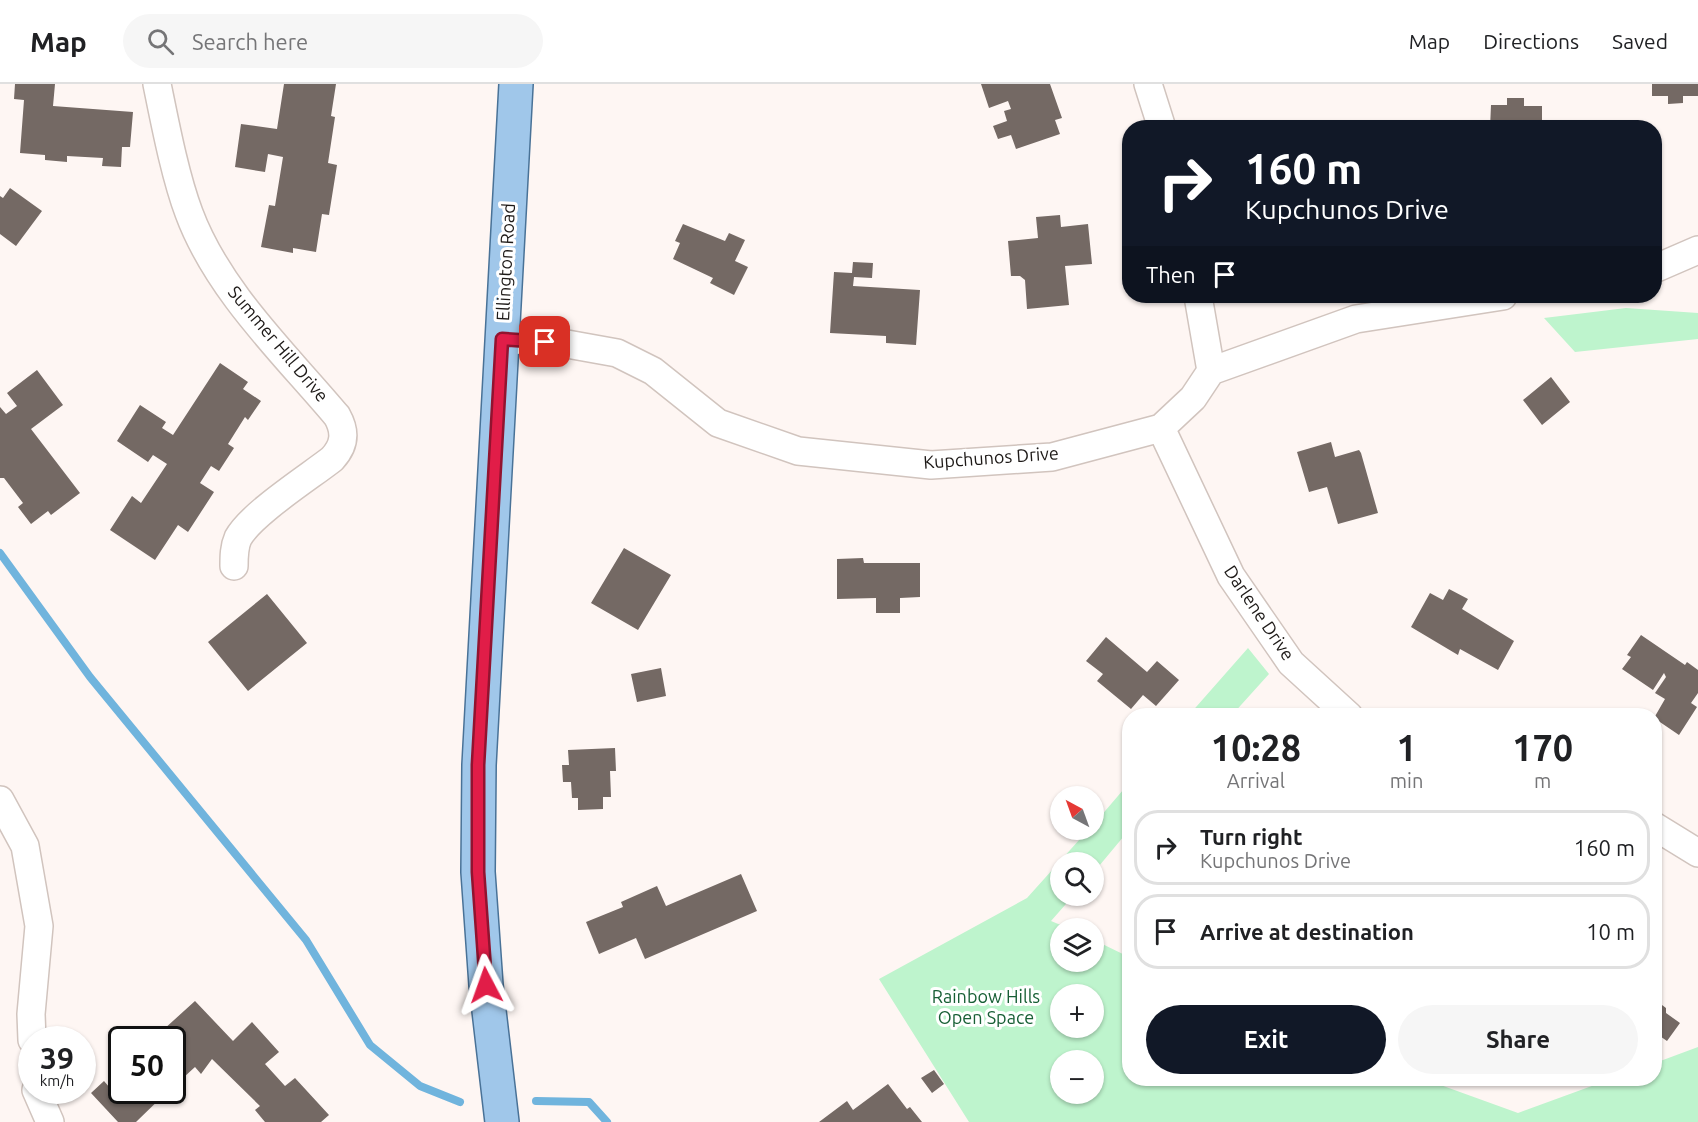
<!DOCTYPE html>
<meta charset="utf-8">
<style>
:root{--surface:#fff;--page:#f6f6f6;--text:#202124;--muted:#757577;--line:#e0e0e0;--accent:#111827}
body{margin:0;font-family:Ubuntu,sans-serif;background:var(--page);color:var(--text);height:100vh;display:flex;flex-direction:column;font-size:22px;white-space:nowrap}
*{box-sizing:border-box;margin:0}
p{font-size:20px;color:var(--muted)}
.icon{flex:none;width:33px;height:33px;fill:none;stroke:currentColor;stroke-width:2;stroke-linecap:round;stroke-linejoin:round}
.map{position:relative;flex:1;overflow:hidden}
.side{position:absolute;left:1122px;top:624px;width:540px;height:378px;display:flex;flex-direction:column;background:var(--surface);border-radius:24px;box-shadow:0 2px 4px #0004}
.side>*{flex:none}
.guide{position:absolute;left:1122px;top:36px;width:540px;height:183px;border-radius:24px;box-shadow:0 2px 4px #0004;background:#111827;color:#fff;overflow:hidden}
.needle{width:39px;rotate:319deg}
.buttons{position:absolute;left:1050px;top:702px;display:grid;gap:12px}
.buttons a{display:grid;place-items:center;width:54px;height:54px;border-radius:50%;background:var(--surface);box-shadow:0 2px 4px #0004;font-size:30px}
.speed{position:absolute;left:18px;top:942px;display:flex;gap:12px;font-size:30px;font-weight:700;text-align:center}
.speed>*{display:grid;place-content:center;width:78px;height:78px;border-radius:50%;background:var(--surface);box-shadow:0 2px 4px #0004;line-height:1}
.speed small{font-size:15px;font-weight:400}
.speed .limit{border:3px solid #111;border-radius:9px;background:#fff;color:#111}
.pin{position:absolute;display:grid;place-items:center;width:51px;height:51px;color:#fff;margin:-26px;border-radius:12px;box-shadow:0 3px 9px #0006}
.me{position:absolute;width:66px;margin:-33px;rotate:356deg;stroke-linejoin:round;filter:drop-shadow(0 0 4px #0008)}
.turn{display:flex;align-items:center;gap:21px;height:126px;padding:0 24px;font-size:27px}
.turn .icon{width:78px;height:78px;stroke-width:2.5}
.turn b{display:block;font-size:42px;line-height:51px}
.then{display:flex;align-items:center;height:57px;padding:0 24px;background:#0003;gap:12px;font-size:22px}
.eta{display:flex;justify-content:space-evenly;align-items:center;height:102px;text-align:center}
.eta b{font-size:36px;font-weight:700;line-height:42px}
.cta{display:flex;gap:12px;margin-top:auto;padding:12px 24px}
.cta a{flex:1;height:69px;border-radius:36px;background:var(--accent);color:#fff;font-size:24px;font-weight:700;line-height:69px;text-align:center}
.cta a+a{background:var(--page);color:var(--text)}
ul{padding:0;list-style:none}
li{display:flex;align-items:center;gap:18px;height:75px;margin:0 12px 9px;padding:0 12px;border:3px solid var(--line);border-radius:24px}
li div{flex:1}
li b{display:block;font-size:22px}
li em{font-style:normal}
header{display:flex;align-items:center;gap:36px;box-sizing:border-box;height:84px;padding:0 30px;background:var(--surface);border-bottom:2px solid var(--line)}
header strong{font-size:28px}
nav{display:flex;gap:33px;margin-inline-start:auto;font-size:21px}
.search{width:420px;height:54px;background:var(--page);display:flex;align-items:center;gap:15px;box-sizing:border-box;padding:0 21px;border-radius:33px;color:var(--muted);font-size:22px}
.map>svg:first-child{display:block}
.green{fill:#bef4cd;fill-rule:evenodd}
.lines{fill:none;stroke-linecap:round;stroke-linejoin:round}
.stream{stroke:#70b4dd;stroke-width:8}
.building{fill:#746964}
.minor-casing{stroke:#d1c4be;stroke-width:30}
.major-casing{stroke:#497297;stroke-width:36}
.minor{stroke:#fff;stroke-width:27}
.major{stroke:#a0c7ea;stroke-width:33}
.route-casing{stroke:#92132f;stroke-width:15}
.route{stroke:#e11d48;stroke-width:10}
.labels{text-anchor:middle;stroke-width:6;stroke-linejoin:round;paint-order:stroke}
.street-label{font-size:18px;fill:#1d1917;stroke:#fff}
.park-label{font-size:18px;fill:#175f35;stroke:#fff}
</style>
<header>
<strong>Map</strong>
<div class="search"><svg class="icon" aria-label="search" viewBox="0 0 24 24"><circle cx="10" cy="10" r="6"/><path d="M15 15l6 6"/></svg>Search here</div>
<nav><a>Map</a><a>Directions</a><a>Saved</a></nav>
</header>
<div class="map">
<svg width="1698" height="1038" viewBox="0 0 1698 1038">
<rect width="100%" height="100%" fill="#fef6f3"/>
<path class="green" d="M 1626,224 L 1698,229 L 1698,255 L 1575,268 L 1544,234 Z
M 1248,564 L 1269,590 L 1232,631 L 1189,631 Z
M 1129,699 L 1129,746 L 1094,788 L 1094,778 L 1060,778 L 1060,812 L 1073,812 L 1051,837 L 1068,844 L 1060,844 L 1060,878 L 1094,878 L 1094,856 L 1129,873 L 1130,994 L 1424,995 L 1518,1029 L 1611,995 L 1654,994 L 1655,979 L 1698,963 L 1698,1038 L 969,1038 L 879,895 L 1027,814 L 1088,746 L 1094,746 L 1094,740 ZM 1060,910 L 1094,910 L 1094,944 L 1060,944 ZM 1060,976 L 1094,976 L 1094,1010 L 1060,1010 Z"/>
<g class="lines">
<path class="stream" d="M 0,469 L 90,593 L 306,856 L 370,961 L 420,1002 L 460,1018
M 536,1017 L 589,1018 L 607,1038"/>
</g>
<path class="building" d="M 15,0 L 55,0 L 53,22 L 133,28 L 130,63 L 122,63 L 121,83 L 102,82 L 103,74 L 67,72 L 67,78 L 45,76 L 45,71 L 20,69 L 24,16 L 14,15 Z
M 284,0 L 336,0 L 331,32 L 335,33 L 328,79 L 337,81 L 329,131 L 322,130 L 316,168 L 293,164 L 293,169 L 261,163 L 269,121 L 275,122 L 283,73 L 268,70 L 265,88 L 235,83 L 241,40 L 277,45 Z
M 981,0 L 1050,0 L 1062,34 L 1055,36 L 1060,50 L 1016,65 L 1011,51 L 998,55 L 993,42 L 1007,37 L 1004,27 L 1011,25 L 1008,17 L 989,24 Z
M 1652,0 L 1698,0 L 1698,12 L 1683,12 L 1683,19 L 1668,20 L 1668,12 L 1652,12 Z
M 1507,14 L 1524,14 L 1524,22 L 1542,22 L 1542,44 L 1490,44 L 1491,21 L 1507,21 Z
M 10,104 L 42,127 L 16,162 L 0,150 L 0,112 L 3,114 Z
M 1060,131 L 1061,143 L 1088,140 L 1092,180 L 1065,182 L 1069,221 L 1027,225 L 1025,196 L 1020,192 L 1011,192 L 1008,157 L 1038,154 L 1036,133 Z
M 683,140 L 725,157 L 729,149 L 745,156 L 735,177 L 748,183 L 734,211 L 710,199 L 713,194 L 673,175 L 680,159 L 675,157 Z
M 853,178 L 873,179 L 872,194 L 854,193 L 853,202 L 920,206 L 916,261 L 886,259 L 886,252 L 830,249 L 834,188 L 852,189 Z
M 220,279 L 248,298 L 243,305 L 261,317 L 248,336 L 245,333 L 228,360 L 234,364 L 219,387 L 211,382 L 200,399 L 214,408 L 188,448 L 178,441 L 155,476 L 110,446 L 132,412 L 141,419 L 167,380 L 153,371 L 148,378 L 117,357 L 140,321 L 166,338 L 162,344 L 173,351 Z
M 37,286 L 63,321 L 31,345 L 80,409 L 51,431 L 48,427 L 31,440 L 18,423 L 23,419 L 4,394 L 0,394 L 0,323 L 6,330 L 17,322 L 7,309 Z
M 1551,293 L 1570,318 L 1542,341 L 1523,316 Z
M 1331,358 L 1335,373 L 1359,366 L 1361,369 L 1378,429 L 1338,440 L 1327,403 L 1309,408 L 1297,368 Z
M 624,464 L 671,491 L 638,546 L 591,519 Z
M 863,474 L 864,479 L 920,479 L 920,513 L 900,514 L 900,529 L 876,529 L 876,514 L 837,515 L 837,475 Z
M 1449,505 L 1468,515 L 1462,525 L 1514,557 L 1498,586 L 1460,565 L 1458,571 L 1411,543 L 1430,509 L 1443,516 Z
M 267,510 L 307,559 L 248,607 L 208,558 Z
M 1641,551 L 1685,581 L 1687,578 L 1698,586 L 1698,609 L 1691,619 L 1697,623 L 1679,651 L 1654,634 L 1665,615 L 1655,609 L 1666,593 L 1664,589 L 1653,606 L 1622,585 L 1631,573 L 1627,571 Z
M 1106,553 L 1147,588 L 1157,577 L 1179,596 L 1156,622 L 1143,611 L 1131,625 L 1097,597 L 1103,590 L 1086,577 Z
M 661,584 L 666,612 L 637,618 L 631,590 Z
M 615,664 L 616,687 L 610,687 L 611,713 L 603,713 L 603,725 L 578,726 L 578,714 L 572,714 L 571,698 L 563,698 L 562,681 L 569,681 L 568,666 Z
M 741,790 L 757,827 L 645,875 L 636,854 L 599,870 L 586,838 L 623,823 L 621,818 L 657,802 L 666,822 Z
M 1654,915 L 1666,924 L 1666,929 L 1680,939 L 1667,957 L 1654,948 Z
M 195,917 L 233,957 L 252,938 L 279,968 L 265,980 L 285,1002 L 295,994 L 329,1031 L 321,1038 L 265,1038 L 255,1026 L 260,1022 L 212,975 L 201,990 L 195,983 L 172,1004 L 172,956 L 163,946 Z
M 934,986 L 944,1000 L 932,1009 L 921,994 Z
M 104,997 L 116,1011 L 121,1006 L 169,1006 L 136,1038 L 118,1038 L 91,1009 Z
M 888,1000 L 907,1025 L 910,1023 L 922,1038 L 819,1038 L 847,1017 L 853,1026 Z"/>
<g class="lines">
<g class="minor-casing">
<path id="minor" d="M 157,0 C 165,39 175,92 189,129 C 218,207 285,270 337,332 C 346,348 345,361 332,375 C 309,393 251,430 238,454 C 234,463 234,473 234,482
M 1148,0 L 1162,44
M 1654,185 L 1698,166
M 1198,212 L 1211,287
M 502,255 L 567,260 L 617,269 L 653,287 L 718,339 L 798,367 L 931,381 L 1052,373 L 1161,344 L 1193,314 L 1211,287 L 1356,235 L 1503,212
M 1161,344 L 1231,492 L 1291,579 L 1349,632
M 0,716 L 25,762 L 39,842 L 31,930 L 32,956
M 1654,742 L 1698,769
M 36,1006 L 50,1038"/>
</g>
<g class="major-casing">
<path id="major" d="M 502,1038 L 486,901 L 478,788 L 479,681 L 516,0"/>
</g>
<use href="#minor" class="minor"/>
<use href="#major" class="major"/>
</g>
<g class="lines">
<g class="route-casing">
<path id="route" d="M 486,901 L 478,788 L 478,681 L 502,255 L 545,258"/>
</g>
<use href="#route" class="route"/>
</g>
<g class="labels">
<g class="street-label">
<text transform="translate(506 178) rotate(-87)" y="6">Ellington Road</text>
<text transform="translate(278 260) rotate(50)" y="6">Summer Hill Drive</text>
<text transform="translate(991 374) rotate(-4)" y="6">Kupchunos Drive</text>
<text transform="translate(1259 529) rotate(56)" y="6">Darlene Drive</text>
</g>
<g class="park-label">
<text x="986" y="919">Rainbow Hills<tspan x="986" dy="21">Open Space</tspan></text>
</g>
</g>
</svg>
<div class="buttons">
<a><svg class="needle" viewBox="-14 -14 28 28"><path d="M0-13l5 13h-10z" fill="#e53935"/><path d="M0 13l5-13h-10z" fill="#757577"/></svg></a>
<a><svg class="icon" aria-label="search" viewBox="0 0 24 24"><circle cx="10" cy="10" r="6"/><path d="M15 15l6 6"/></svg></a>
<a><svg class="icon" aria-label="layers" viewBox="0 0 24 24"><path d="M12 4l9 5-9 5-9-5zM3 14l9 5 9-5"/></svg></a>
<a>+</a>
<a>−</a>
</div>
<div class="speed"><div>39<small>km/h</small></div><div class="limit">50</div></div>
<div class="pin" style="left:545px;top:258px;background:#d93025"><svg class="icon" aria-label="arrive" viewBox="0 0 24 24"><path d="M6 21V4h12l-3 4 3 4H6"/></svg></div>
<svg class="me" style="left:486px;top:901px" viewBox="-20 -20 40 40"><path d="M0-17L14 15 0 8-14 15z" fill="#e11d48" stroke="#fff" stroke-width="4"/></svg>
<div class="guide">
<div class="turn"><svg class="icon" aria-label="right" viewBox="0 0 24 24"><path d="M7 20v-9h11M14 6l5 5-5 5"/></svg><div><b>160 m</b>Kupchunos Drive</div></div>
<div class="then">Then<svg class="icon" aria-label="arrive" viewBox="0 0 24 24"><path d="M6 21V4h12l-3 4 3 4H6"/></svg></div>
</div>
<section class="side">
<div class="eta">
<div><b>10:28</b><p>Arrival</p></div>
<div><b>1</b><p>min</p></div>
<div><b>170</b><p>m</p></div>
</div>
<ul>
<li><svg class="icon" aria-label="right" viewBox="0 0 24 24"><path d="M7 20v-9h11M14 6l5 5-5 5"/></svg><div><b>Turn right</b><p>Kupchunos Drive</p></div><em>160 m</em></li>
<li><svg class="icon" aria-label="arrive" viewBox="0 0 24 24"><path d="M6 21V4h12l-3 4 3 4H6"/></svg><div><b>Arrive at destination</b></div><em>10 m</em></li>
</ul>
<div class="cta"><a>Exit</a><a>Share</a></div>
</section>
</div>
